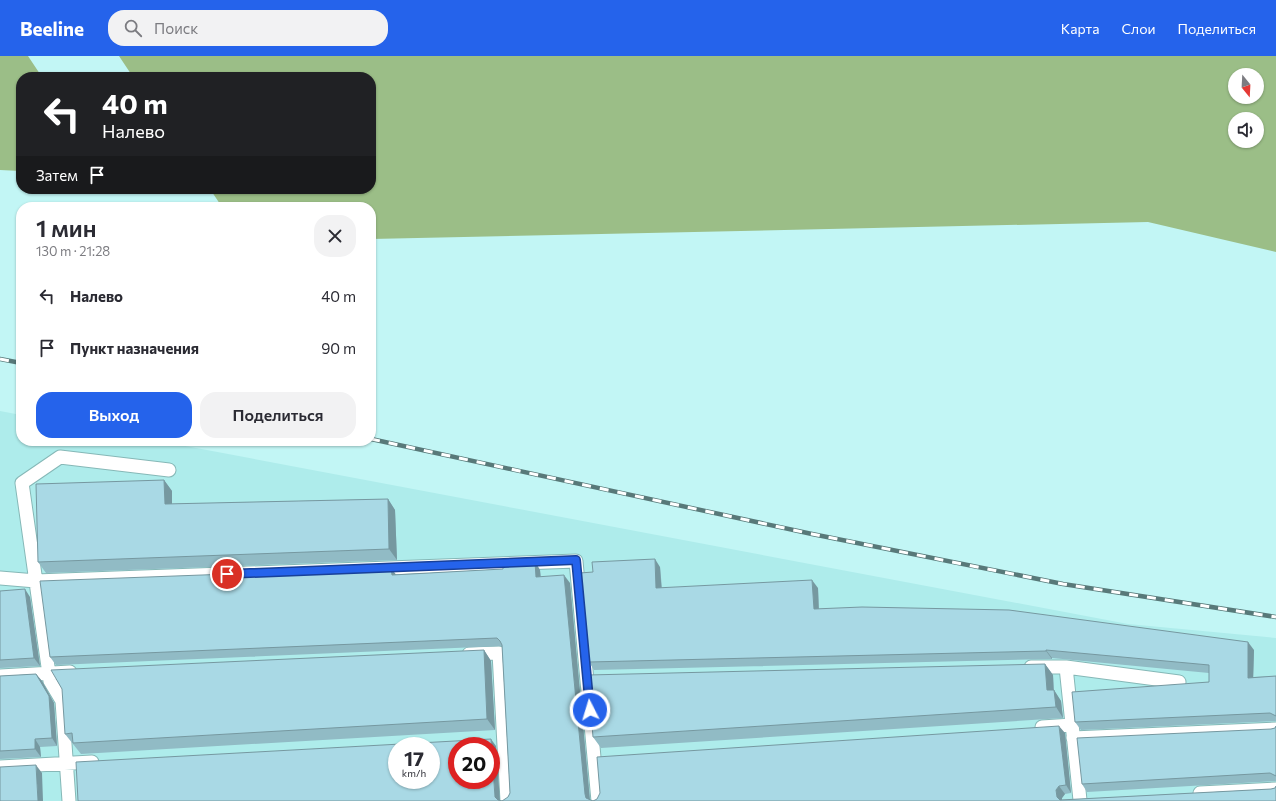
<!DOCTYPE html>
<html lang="ru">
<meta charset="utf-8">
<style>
:root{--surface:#fff;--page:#f2f2f3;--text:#2b2b33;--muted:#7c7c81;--accent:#2563eb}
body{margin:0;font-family:Commissioner,sans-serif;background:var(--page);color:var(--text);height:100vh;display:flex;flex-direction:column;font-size:15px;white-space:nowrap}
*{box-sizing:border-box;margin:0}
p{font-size:13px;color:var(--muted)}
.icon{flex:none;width:22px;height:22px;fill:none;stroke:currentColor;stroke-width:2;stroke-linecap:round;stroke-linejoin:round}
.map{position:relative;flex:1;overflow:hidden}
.side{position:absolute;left:16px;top:146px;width:360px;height:244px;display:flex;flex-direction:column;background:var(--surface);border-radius:16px;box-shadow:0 1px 3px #0004}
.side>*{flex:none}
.hud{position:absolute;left:16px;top:16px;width:360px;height:122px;border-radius:16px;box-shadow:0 1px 3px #0004;background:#202124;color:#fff;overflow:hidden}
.needle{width:26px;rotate:162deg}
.fabs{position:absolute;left:1228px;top:12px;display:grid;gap:8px}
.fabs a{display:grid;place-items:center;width:36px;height:36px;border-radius:50%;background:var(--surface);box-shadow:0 1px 3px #0004;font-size:20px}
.speed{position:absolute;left:388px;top:681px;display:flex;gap:8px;font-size:20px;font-weight:700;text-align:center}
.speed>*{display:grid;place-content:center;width:52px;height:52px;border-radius:50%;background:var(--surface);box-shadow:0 1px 3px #0004;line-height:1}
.speed small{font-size:10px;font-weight:400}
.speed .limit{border:6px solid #d22;background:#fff;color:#111}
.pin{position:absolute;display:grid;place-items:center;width:34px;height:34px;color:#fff;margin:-17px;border:2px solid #fff;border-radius:50%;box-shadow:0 1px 4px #0007}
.me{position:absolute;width:44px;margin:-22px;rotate:355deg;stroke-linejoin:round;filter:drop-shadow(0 0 3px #0008)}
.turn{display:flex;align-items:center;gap:14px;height:84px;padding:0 20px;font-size:18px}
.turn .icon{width:52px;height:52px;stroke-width:2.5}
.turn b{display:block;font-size:28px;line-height:34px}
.then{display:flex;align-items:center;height:38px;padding:0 20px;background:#0003;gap:8px;font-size:15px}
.round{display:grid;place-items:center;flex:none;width:42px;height:42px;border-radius:16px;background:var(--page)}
.overview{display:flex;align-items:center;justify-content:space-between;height:68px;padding:0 20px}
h1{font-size:24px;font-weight:600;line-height:30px}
.cta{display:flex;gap:8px;margin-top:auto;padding:8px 20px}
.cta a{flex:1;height:46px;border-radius:16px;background:var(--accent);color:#fff;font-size:16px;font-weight:600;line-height:46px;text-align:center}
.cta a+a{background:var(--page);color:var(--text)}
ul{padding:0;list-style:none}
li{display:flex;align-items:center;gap:12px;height:52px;padding:0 20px}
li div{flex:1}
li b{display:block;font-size:15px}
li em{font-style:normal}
header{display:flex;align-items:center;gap:24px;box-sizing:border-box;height:56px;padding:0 20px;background:var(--accent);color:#fff}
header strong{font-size:19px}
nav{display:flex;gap:22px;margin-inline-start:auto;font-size:14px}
.search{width:280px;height:36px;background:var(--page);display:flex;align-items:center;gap:10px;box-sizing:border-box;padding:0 14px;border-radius:16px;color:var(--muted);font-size:15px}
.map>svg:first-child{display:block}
.built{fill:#aeeceb;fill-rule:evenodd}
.forest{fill:#9bbe87;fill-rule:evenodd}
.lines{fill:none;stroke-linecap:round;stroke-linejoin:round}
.service-casing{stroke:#86b8b7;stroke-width:15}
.service{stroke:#fff;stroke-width:13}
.rail-casing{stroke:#587979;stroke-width:4.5}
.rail{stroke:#fff;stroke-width:3;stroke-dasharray:9;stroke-linecap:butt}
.wall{fill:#91bbc5}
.shaded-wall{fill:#7698a0}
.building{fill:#a9d9e5;stroke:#7698a0;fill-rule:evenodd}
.route-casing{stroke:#184099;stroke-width:10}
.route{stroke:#2563eb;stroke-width:7}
</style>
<header>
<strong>Beeline</strong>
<div class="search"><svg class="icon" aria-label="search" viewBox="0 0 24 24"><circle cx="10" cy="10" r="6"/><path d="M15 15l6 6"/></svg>Поиск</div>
<nav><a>Карта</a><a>Слои</a><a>Поделиться</a></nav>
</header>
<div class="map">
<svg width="1276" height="745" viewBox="0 0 1276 745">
<rect width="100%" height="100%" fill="#c2f6f5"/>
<path class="built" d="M 0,355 L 21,359 L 21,385 L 159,385 L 1128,568 L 1276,582 L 1276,745 L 0,745 ZM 397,690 L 431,690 L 431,724 L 397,724 ZM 457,690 L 491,690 L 491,724 L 457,724 Z"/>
<path class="forest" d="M 0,0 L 28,0 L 42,21 L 21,21 L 21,115 L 0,114 Z
M 119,0 L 1276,0 L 1276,196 L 1148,166 L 371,183 L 371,151 L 222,151 L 210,133 L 371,133 L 371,21 L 133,21 ZM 1235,19 L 1257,19 L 1257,41 L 1235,41 ZM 1235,63 L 1257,63 L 1257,85 L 1235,85 Z"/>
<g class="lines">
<g class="service-casing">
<path id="service" d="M 0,522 L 36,525 L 576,505 L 598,745
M 469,598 L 499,597 L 507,745
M 1031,611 L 1066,611 L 1179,626
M 1066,611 L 1080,744
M 0,620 L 70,616
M 1042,671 L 1072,669
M 1073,682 L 1276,673
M 0,711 L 92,706
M 1200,737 L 1276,733
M 69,745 L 62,645 L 50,625 L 22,427 L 60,401 L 169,414"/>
</g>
<use href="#service" class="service"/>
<g class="rail-casing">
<path id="rail" d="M 0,303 L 21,307
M 371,383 L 812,478 L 1063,528 L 1276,561"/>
</g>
<use href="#rail" class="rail"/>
</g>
<path class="wall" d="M 164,424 L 172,435 L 172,448 L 388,443 L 395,454 L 397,504 L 46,517 L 38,506 Z
M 535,506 L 540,514 L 541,521 L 570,527 L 590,744 L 508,741 L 510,737 L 502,590 L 56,609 L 50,601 L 391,512 L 396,519 L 503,513 Z
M 660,511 L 662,532 L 818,532 L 819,553 L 1254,594 L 1253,621 L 1276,620 L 1276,665 L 1081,674 L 1075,666 L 1209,626 L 1209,617 L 1052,602 L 1052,603 L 594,614 L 589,606 Z
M 0,535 L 30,541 L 40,610 L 0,612 Z
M 484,594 L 491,605 L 495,674 L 81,698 L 65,678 Z
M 1045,608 L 1053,619 L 1054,634 L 1061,645 L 1063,662 L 601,692 L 593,681 Z
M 36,618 L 42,625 L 54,647 L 57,690 L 40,691 L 41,701 L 0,703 L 0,620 Z
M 1276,670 L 1276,725 L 1087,736 L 1082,728 L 1271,673 L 1275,672 Z
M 1065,677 L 1071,737 L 1065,738 L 1062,742 L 1062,744 L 1271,733 L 1275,732 L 1276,745 L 593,745 Z"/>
<path class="shaded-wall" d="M 164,424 L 172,435 L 172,460 L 165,448 Z
M 388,443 L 395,454 L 397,504 L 389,493 Z
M 655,503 L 660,511 L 662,540 L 656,532 Z
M 535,506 L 540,514 L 541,529 L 536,521 Z
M 391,512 L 397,520 L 392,519 Z
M 564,519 L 570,527 L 590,745 L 586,742 L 585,738 Z
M 812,524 L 818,532 L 819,561 L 814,553 Z
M 25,533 L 30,541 L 40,610 L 34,602 Z
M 1248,586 L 1254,594 L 1253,629 L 1248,622 Z
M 484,594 L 491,605 L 495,674 L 487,663 Z
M 1046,594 L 1052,602 L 1052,603 L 1046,595 Z
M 1045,608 L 1053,619 L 1054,645 L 1047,634 Z
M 36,618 L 42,625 L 54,647 L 57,690 L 52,682 Z
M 1054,634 L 1061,645 L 1063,662 L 1056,651 Z
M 1059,670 L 1065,677 L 1071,737 L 1066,729 Z
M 35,683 L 40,691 L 41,701 L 35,693 Z
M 491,683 L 496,690 L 500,745 L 497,745 L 495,741 Z
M 36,709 L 42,717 L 43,745 L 38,745 Z
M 1059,730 L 1065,738 L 1062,742 L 1062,745 L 1059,745 L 1057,741 L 1056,734 Z"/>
<path class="building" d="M 164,424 L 165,448 L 388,443 L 389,493 L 38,506 L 36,428 Z
M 655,503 L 656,532 L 812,524 L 814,553 L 862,551 L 1009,554 L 1248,586 L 1248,622 L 1276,620 L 1276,660 L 1270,657 L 1075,666 L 1072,636 L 1209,626 L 1209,609 L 1046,594 L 1046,595 L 589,606 L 580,517 L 593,516 L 592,506 Z
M 535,506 L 536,521 L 564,519 L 585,738 L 586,742 L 593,745 L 502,745 L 508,741 L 510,737 L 502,589 L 500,585 L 497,582 L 50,601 L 40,525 L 391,512 L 392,519 L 503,513 L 503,508 Z
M 25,533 L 34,602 L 0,604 L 0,535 Z
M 484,594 L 487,663 L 73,687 L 72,677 L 65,678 L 62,633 L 51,614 Z
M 1045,608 L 1047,634 L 1054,634 L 1056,651 L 593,681 L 588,619 Z
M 36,618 L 49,640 L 52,682 L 35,683 L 35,693 L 0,695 L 0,620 Z
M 1059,670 L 1066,729 L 1059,730 L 1056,734 L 1057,741 L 1060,744 L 1271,733 L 1275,732 L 1276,730 L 1276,745 L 593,745 L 597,743 L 600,737 L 597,701 Z
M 1276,670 L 1276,720 L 1270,717 L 1082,728 L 1077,682 L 1271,673 L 1275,672 Z
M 491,683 L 495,741 L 498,744 L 502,745 L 78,745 L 76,706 ZM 397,690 L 431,690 L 431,724 L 397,724 ZM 457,690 L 491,690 L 491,724 L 457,724 Z
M 36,709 L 38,745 L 0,745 L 0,711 Z"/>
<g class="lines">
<g class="route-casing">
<path id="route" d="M 227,518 L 576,504 L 590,654"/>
</g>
<use href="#route" class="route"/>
</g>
</svg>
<div class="fabs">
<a><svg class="needle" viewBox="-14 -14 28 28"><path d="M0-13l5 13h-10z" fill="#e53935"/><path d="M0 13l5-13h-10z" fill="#7c7c81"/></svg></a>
<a><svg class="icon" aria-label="sound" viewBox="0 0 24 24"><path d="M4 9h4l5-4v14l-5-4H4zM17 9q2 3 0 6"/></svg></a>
</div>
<div class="speed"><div>17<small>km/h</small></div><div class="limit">20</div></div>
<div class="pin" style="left:227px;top:518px;background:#d93025"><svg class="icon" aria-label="arrive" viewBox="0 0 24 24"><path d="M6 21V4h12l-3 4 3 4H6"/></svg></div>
<svg class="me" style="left:590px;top:654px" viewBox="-20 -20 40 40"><circle r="17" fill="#2563eb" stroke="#fff" stroke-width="3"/><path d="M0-11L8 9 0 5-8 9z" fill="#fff"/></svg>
<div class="hud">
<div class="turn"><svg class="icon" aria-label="left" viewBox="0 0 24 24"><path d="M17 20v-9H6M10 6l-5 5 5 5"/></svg><div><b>40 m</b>Налево</div></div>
<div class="then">Затем<svg class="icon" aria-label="arrive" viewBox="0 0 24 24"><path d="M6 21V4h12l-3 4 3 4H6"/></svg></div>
</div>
<section class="side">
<div class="overview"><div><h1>1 мин</h1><p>130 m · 21:28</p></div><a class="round"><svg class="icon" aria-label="close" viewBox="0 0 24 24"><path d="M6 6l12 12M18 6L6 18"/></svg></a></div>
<ul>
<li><svg class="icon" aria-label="left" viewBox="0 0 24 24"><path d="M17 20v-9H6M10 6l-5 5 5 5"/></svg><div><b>Налево</b></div><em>40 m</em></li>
<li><svg class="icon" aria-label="arrive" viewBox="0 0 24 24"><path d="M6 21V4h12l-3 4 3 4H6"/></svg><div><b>Пункт назначения</b></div><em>90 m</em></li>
</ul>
<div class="cta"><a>Выход</a><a>Поделиться</a></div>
</section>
</div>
